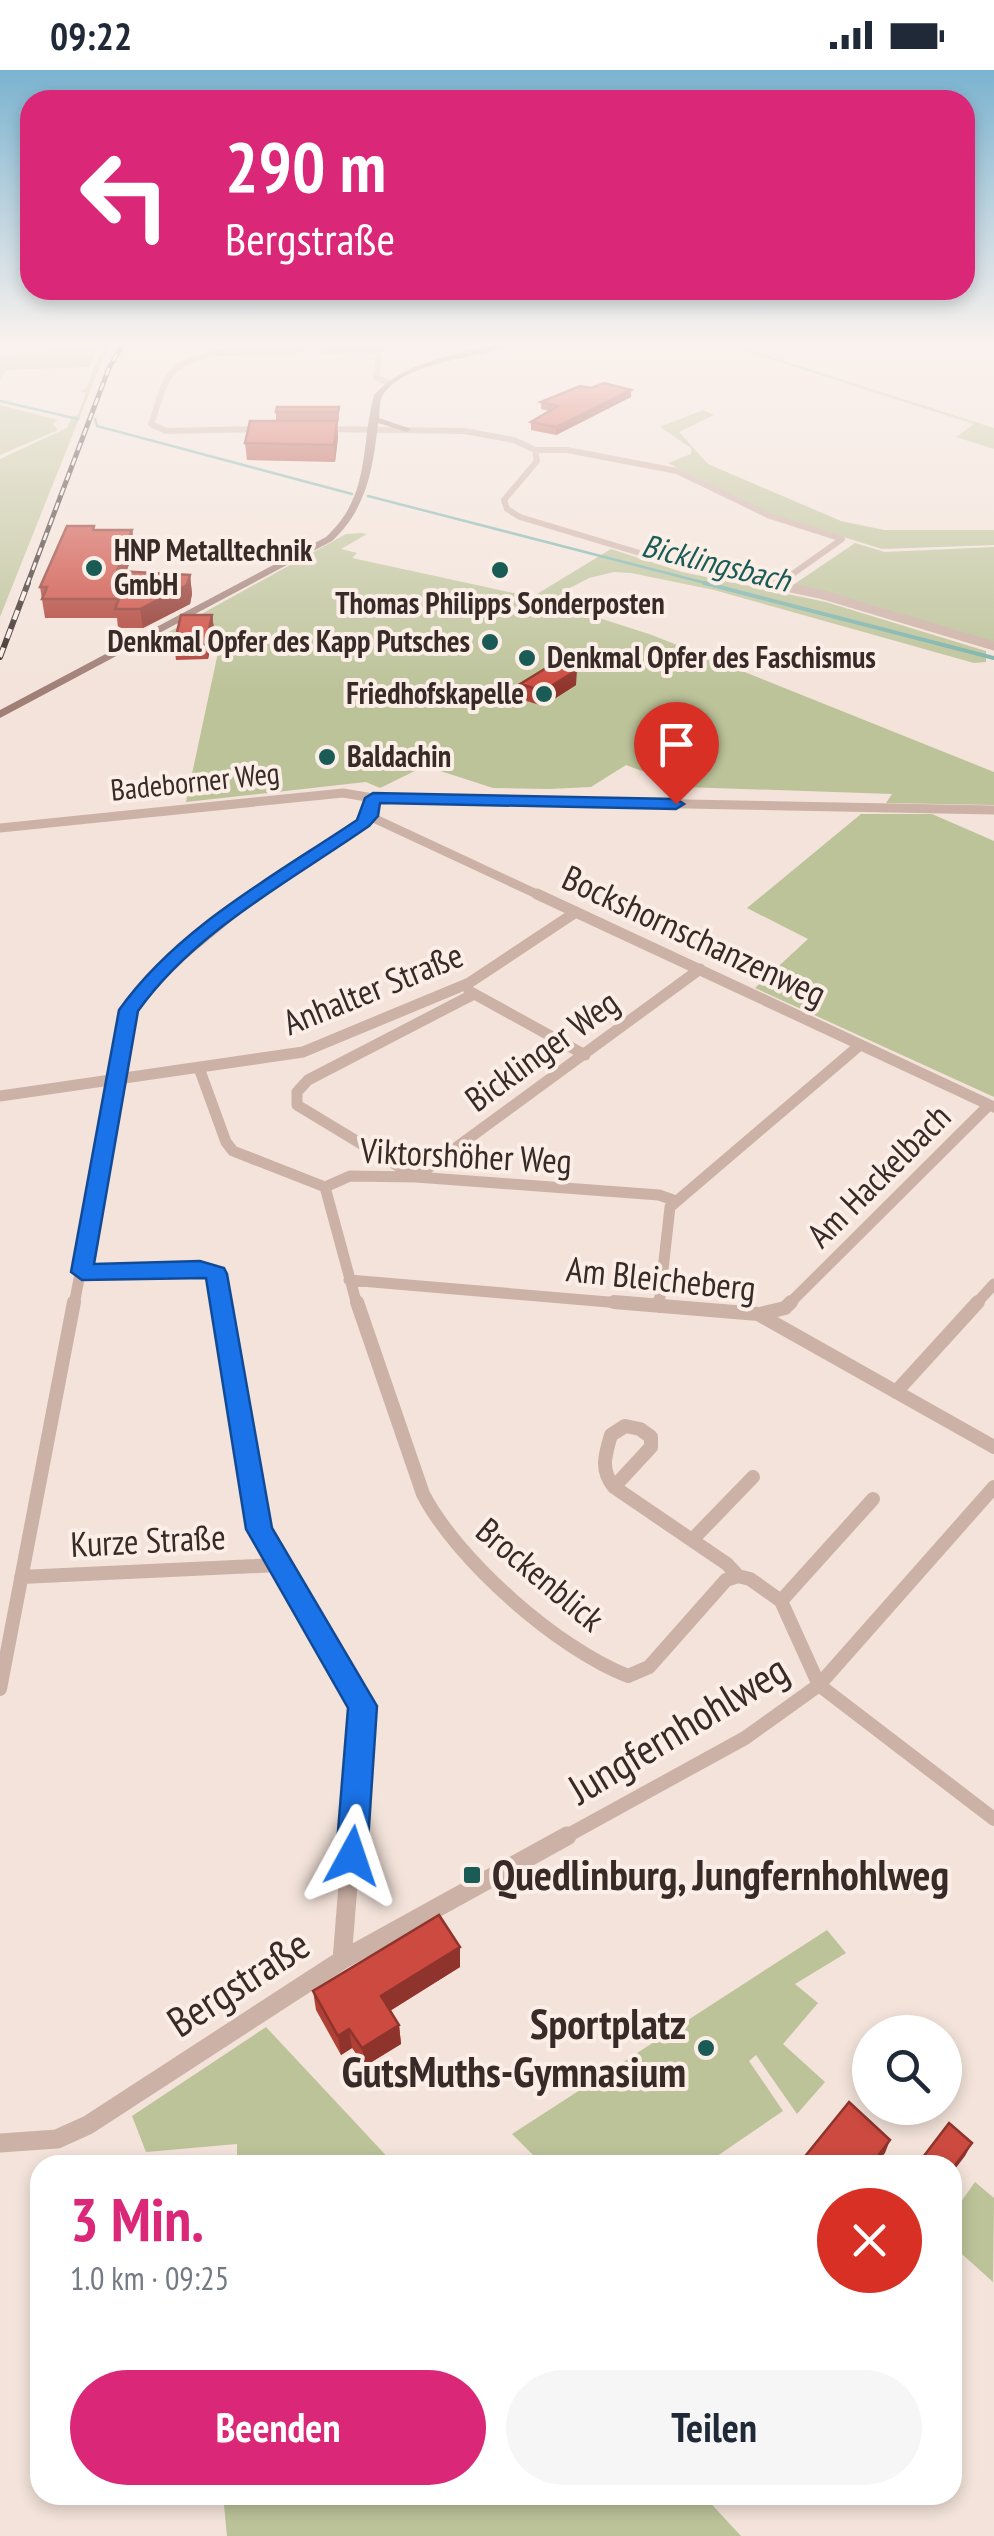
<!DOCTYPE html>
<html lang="de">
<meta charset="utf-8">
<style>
:root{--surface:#fff;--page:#f6f6f7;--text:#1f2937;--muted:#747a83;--accent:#db2777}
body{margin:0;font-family:"PT Sans Narrow",sans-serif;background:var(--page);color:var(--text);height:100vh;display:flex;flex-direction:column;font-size:38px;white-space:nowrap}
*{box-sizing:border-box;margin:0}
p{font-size:32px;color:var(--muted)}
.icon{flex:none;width:55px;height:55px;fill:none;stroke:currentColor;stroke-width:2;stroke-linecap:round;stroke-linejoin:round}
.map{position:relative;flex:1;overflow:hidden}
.details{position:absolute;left:30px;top:2085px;width:932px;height:350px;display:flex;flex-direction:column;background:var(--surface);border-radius:30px;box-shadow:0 5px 15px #0003}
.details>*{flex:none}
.top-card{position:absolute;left:20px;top:20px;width:955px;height:210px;border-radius:30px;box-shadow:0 5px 15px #0003;background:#db2777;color:#fff;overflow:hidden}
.buttons{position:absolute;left:852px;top:1945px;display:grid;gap:20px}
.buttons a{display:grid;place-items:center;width:110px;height:110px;border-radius:50%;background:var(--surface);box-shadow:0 5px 15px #0003;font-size:50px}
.pin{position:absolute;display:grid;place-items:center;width:85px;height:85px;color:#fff;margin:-102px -42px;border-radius:50% 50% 50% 0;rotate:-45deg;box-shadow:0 0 10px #0007}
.pin .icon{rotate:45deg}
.me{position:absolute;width:110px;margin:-55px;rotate:5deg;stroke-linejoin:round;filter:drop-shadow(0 0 8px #0008)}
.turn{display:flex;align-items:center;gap:35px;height:210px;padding:0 40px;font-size:45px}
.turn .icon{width:130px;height:130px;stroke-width:2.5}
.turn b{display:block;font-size:70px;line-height:85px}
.round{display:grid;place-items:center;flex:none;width:105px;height:105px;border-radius:52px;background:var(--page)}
.headline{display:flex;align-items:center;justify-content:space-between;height:170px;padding:0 40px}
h1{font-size:60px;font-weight:700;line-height:75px;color:var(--accent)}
.action{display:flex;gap:20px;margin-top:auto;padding:20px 40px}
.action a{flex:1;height:115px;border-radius:60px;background:var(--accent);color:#fff;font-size:40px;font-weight:700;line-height:115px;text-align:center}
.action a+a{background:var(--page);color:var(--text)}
.status{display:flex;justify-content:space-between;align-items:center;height:70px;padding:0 50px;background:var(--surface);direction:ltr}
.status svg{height:28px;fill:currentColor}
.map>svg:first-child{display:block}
.green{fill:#bcc399}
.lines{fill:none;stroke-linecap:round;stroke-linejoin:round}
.stream-far1{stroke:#78b2ab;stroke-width:2.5}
.stream{stroke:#78b2ab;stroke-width:4}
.street-far4{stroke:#ccb1a6;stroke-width:6}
.street-far3{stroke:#ccb1a6;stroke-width:9}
.street-far2{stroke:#ccb1a6;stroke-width:11}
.street-far1{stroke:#ccb1a6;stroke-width:14}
.street{stroke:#ccb1a6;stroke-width:19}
.secondary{fill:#a07f77;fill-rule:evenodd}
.rail-far1-casing{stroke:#372a27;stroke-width:5}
.rail-casing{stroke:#372a27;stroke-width:6}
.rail-far1{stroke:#faeee7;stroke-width:2.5;stroke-dasharray:8;stroke-linecap:butt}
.rail{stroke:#faeee7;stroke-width:4;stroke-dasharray:10;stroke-linecap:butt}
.wall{fill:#af4036}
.shaded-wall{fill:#8f342c}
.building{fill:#cc4a3f;stroke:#8f342c;stroke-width:2.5}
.route{fill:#1a73e8;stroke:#114b97;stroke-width:2.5}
.poi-dot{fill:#1a5b55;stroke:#faeee7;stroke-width:4}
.labels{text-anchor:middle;stroke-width:8;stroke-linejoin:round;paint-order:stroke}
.far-poi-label{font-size:30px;font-weight:bold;fill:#372a27;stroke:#faeee7;text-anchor:start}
.far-street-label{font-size:30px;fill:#372a27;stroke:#faeee7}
.far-water-label{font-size:32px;font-style:italic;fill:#1a5b55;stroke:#faeee7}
.street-label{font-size:35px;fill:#372a27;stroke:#faeee7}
.near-street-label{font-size:42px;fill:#372a27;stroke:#faeee7}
.near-poi-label{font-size:42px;font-weight:bold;fill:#372a27;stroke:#faeee7;text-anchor:start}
</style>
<div class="status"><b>09:22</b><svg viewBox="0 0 49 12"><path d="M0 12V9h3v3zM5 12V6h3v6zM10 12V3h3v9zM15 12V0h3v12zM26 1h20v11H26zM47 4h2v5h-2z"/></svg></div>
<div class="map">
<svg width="994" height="2466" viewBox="0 0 994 2466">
<rect width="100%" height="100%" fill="#f3e3da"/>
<path class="green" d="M 98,276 L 90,297 L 6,300 L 0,311 L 0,285 Z
M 108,276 L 0,547 L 0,389 L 67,358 L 72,347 L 78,345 L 86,322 L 80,322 L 87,317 L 101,278 Z
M 728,276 L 738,276 L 994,358 L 994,379 L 956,367 L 974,354 Z
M 0,335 L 58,350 L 53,354 L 58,360 L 0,385 Z
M 703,340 L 714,345 L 679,362 L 708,394 L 841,451 L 884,460 L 994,460 L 994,475 L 882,479 L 769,444 L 668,393 L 691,384 L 691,378 L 660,357 Z
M 361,463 L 367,464 L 341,479 L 357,483 L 352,488 L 532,527 L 611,479 L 682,502 L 826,532 L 986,581 L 986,592 L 974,593 L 714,520 L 631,503 L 614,502 L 589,508 L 568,519 L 563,528 L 537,528 L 652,565 L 994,702 L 994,735 L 886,733 L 892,724 L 685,717 L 626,695 L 591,717 L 549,719 L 493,718 L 425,696 L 380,718 L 366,712 L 186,732 L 223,559 L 183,558 L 152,576 L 149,573 L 346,464 Z
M 855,473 L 885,482 L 994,477 L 994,573 L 793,515 Z
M 861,744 L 932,744 L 994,771 L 994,1027 L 755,918 L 808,869 L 747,838 Z
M 827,1860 L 846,1883 L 795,1914 L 818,1933 L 783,1974 L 825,2012 L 797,2044 L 756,1985 L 749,1991 L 783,2041 L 704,2095 L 543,2095 L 512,2064 Z
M 266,1957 L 395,2095 L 237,2095 L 237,2074 L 146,2082 L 132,2046 Z
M 975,2112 L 994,2128 L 993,2212 L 953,2176 L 953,2143 Z
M 223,2425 L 703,2425 L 741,2466 L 227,2466 Z"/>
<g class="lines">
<path class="stream-far1" d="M 0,331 L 78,349
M 95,349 L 97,356 L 352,424
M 368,426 L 713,515"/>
<path class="stream" d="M 704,513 L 994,588"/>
<path class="street-far4" d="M 380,276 L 376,308 L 390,313
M 323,281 L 379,280
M 262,359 L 166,361 L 151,354 C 157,339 160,322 168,308 C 190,274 257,283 292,282 L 303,276
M 322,359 L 464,361 L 514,370 L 535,380 L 567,380 L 677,401 L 770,446 L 842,469 L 777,515
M 535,380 L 537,391 L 504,430 L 507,439 L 520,447 L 673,493 L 779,515"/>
<path class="street-far3" d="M 767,513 L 820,524 L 994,576
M 369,746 L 543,827
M 0,758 L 343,723 L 373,728 L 994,740
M 252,827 L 363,753 L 373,728"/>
<path class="street-far2" d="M 537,824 L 994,1037
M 469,921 L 585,985
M 472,925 L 308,1010 L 297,1022 L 297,1035 L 416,1107 L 700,899
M 199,998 L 226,1072 L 233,1081 L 325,1117
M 0,1026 L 303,982 L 469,913 L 576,842
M 325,1117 L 357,1235
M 325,1117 L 350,1106 L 416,1107 L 659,1125 L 676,1131
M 82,1202 L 206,1199 L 218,1207 L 222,1235
M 349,1210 L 644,1235
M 74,1235 L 131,936 L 149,912 L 256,824
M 659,1235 L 670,1137 L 860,975
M 788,1235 L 989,1035
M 975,1235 L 994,1214"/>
<path class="street-far1" d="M 222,1232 L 259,1459 L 362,1637 L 352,1768
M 357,1232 L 423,1424 C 457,1490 558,1579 628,1606 L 649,1597 L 726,1510 L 738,1506
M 614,1232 L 758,1244 L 994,1377
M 659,1236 L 659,1232
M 760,1244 L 785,1238 L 791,1232
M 896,1322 L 978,1232
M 625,1356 L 640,1359 L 651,1367 L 651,1377 L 614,1417 C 600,1400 605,1385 611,1365 Z
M 614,1417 L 727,1494 L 738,1506 L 750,1509 L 781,1531 L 819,1615 L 994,1749
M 693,1469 L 753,1407
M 21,1507 L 278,1495
M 781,1531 L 873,1429
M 0,1619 L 74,1232
M 563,1768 L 745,1668 L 819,1615 L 994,1417"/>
<path class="street" d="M 342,1890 L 352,1766
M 0,2073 L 57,2069 L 88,2055 L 342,1890 L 567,1766"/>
<path class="secondary" d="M 492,276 L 507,276 C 475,289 404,292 383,325 C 379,331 380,340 379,348 L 411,359 L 407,362 L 378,353 C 373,398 367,439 332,471 L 0,648 L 0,640 L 326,467 C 371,425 360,379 374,325 C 403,293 451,285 492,276 Z"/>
<g class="rail-far1-casing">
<path id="rail-far1" d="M 27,515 L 109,298 L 122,276"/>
</g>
<g class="rail-casing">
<path id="rail" d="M 0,587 L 28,513"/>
</g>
<use href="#rail-far1" class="rail-far1"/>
<use href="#rail" class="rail"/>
</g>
<path class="wall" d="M 591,318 L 631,320 L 631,327 L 556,365 L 531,360 L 531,352 L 549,341 L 541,339 L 541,332 Z
M 339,337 L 339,349 L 337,355 L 338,368 L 335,392 L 247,390 L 245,373 L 276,351 L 276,342 Z
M 94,460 L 132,460 L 135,478 L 126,501 L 190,505 L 192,524 L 190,534 L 143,558 L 118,558 L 117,548 L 45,548 L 40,517 Z
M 212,545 L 214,559 L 208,589 L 176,590 L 174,575 Z
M 520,614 L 576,615 L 543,636 L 520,629 Z
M 460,1877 L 460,1897 L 390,1941 L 399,1955 L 401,1974 L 365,1996 L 352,1978 L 341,1985 L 316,1940 L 313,1921 Z"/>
<path class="shaded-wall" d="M 631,320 L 631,327 L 556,365 L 556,357 Z
M 337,351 L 338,368 L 335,392 L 334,375 Z
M 132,460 L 135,478 L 120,520 L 117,501 Z
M 190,505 L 192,524 L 190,534 L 143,558 L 140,539 Z
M 212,545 L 214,559 L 208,589 L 206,574 Z
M 577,600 L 576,615 L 543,636 L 543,621 Z
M 460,1877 L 460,1897 L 383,1945 L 381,1926 Z
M 399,1955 L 401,1974 L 365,1996 L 362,1978 Z
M 349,1959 L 352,1978 L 341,1985 L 338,1966 Z
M 890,2070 L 885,2083 L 875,2095 L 874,2091 Z
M 972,2073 L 965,2086 L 952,2103 L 952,2099 Z"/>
<path class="building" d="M 604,313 L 631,320 L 556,357 L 531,352 L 558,336 L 541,332 L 580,316 L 591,318 Z
M 277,337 L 339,337 L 338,342 L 276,342 Z
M 250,351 L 337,351 L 334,375 L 245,373 Z
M 67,456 L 94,456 L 93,460 L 132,460 L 117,501 L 190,505 L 187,515 L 140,539 L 115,539 L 119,529 L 42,529 L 47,517 L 40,517 Z
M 181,545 L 212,545 L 206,574 L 174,575 Z
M 551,595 L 577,600 L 543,621 L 520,614 Z
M 439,1845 L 460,1877 L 381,1926 L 399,1955 L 362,1978 L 349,1959 L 338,1966 L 313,1921 Z
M 849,2032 L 890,2070 L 874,2091 L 879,2095 L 798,2095 Z
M 949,2053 L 972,2073 L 952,2099 L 952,2095 L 917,2095 Z"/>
<linearGradient id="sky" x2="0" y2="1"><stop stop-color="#7bb3d0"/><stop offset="0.44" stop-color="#faf2ee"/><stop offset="1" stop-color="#faf2ee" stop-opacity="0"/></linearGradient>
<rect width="994" height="621" fill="url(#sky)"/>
<path class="route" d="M 373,723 L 676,729 L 684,734 L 676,739 L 380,733 L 378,746 L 369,756 C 290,811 195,861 138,941 L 94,1194 L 200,1191 L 224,1198 L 227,1204 L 272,1458 L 377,1636 L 367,1786 L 362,1796 L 352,1800 L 341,1796 L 336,1786 L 348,1638 L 246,1459 L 206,1208 L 82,1210 L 71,1202 L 119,940 C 178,857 274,806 357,750 L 365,728 Z"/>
<g class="poi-dot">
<circle cx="94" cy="498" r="10"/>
<circle cx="500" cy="500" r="10"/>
<circle cx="490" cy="572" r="10"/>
<circle cx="527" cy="588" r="10"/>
<circle cx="544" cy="624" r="10"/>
<circle cx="327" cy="687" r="10"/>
<rect x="462" y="1795" width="20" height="20" rx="5"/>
<circle cx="706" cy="1978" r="10"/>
</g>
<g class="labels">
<g class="far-poi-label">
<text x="114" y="491">HNP Metalltechnik<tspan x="114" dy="34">GmbH</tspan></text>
<text x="500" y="544" text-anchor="middle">Thomas Philipps Sonderposten</text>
<text x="470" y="582" text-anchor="end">Denkmal Opfer des Kapp Putsches</text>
<text x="547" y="598">Denkmal Opfer des Faschismus</text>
<text x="524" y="634" text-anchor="end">Friedhofskapelle</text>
<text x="347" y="697">Baldachin</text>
</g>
<g class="far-street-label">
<text transform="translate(195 712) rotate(-6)" y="10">Badeborner Weg</text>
</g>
<g class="far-water-label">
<text transform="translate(716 493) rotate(14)" y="11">Bicklingsbach</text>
</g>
<g class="street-label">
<text transform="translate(694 866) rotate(25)" y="12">Bockshornschanzenweg</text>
<text transform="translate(373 919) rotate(-22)" y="12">Anhalter Straße</text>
<text transform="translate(542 981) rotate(-36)" y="12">Bicklinger Weg</text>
<text transform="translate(466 1086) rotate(3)" y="12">Viktorshöher Weg</text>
<text transform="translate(879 1106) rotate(-45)" y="12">Am Hackelbach</text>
<text transform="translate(661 1209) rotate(6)" y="12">Am Bleicheberg</text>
<text transform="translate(148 1471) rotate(-3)" y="12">Kurze Straße</text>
<text transform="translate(540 1505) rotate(40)" y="12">Brockenblick</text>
</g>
<g class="near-street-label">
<text transform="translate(678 1659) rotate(-31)" y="15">Jungfernhohlweg</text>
<text transform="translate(238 1913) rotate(-33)" y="15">Bergstraße</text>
</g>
<g class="near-poi-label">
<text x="492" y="1820">Quedlinburg, Jungfernhohlweg</text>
<text x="686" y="1969" text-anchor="end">Sportplatz<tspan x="686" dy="48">GutsMuths-Gymnasium</tspan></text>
</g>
</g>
</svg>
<div class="buttons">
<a><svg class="icon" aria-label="search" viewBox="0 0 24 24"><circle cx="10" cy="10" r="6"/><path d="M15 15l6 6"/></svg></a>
</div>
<div class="pin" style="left:676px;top:734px;background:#d93025"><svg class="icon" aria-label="arrive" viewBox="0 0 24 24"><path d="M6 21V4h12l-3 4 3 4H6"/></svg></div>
<svg class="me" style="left:352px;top:1786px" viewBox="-20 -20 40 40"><path d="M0-17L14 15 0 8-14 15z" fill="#1a73e8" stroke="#fff" stroke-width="4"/></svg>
<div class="top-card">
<div class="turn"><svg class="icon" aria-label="left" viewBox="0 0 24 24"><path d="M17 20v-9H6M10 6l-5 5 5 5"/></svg><div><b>290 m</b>Bergstraße</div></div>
</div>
<section class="details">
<div class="headline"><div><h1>3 Min.</h1><p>1.0 km · 09:25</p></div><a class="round" style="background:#d93025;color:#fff"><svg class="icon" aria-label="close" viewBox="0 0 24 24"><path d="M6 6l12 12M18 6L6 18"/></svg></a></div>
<div class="action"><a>Beenden</a><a>Teilen</a></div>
</section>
</div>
